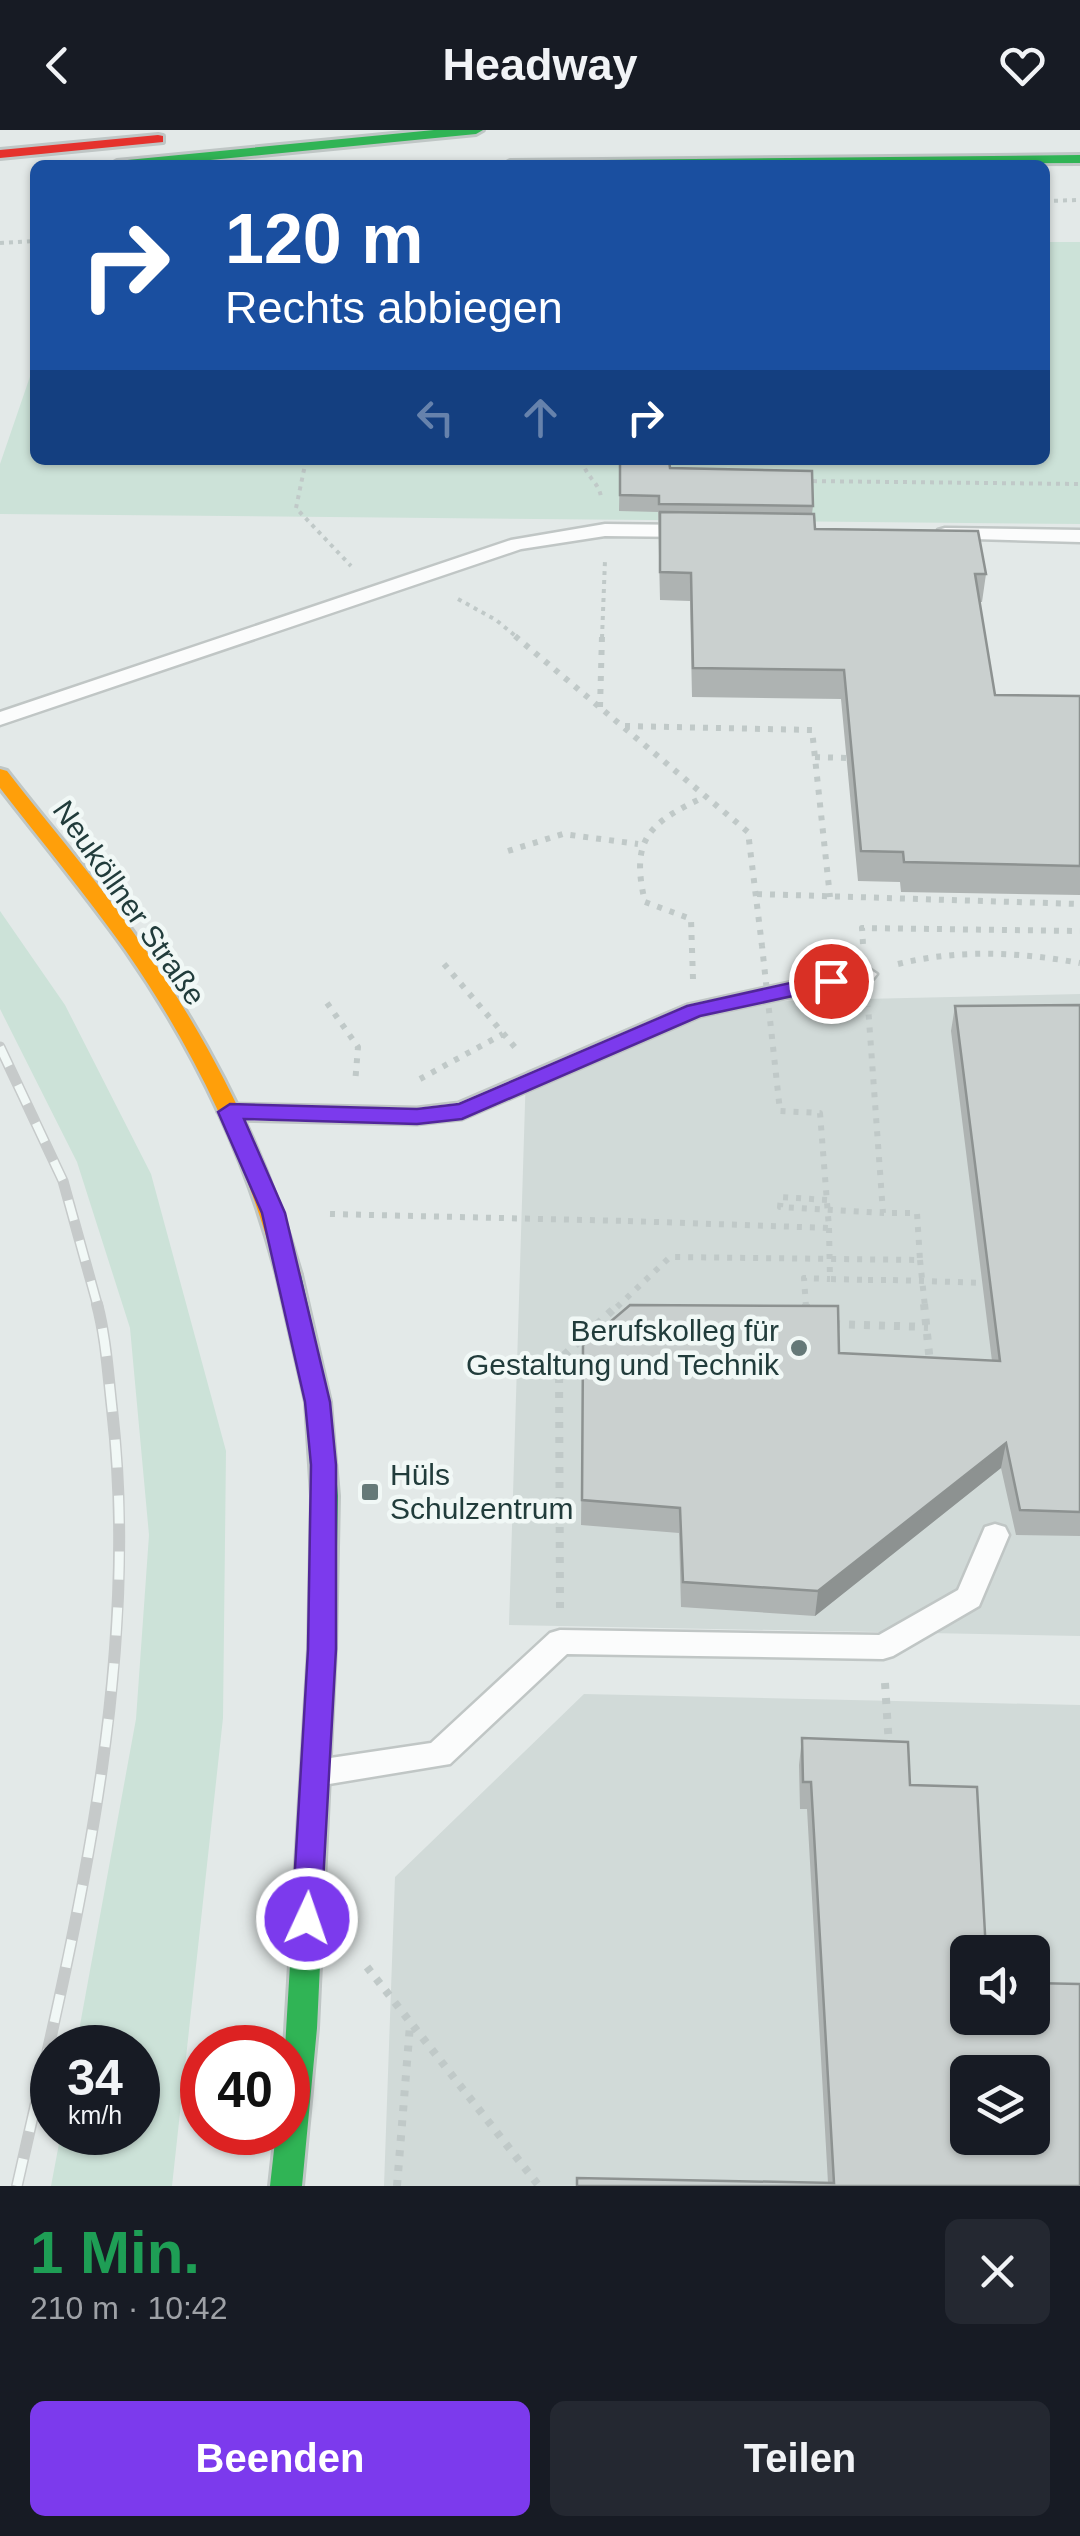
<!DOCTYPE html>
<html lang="de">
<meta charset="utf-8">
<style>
:root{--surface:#171b24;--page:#242831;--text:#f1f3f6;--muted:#9ea1a6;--accent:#7c3aed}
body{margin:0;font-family:Helvetica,sans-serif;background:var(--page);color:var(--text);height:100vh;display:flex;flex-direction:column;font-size:38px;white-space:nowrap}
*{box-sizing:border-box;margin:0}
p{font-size:32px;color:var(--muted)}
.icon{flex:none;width:55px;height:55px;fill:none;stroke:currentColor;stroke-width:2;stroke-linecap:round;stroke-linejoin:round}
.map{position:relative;height:2056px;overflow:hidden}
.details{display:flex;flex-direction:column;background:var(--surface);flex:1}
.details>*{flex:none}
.guide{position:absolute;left:30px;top:30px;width:1020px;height:305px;border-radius:15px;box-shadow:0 2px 8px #0004;background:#1a4fa0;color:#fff;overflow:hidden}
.tools{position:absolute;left:950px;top:1805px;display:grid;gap:20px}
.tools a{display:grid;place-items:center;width:100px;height:100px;border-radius:15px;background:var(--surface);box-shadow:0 2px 8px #0004;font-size:50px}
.speed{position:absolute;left:30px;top:1895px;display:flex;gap:20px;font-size:50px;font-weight:700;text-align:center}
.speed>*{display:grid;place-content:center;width:130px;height:130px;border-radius:50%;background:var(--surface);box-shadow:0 2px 8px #0004;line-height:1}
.speed small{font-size:25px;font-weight:400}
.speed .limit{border:15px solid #d22;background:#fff;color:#111}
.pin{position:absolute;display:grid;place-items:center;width:85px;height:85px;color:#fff;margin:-42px;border:5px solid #fff;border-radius:50%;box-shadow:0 2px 10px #0007}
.me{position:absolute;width:110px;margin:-55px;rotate:3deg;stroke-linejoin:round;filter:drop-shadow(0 0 8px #0008)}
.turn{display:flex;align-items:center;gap:35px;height:210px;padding:0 30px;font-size:45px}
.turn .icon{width:130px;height:130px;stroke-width:2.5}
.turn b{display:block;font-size:70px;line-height:85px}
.lanes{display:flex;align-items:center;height:95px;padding:0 30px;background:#0003;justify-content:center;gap:50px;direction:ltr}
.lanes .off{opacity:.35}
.round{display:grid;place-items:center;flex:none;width:105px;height:105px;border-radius:15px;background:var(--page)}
.overview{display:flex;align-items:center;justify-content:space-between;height:170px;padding:0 30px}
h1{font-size:60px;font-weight:700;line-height:75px;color:#1e9e55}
.cta{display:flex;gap:20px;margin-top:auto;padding:20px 30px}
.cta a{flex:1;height:115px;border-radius:15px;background:var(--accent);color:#fff;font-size:40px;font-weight:700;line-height:115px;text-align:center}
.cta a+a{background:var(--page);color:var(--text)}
header{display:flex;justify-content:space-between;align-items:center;height:130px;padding:0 30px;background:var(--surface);font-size:45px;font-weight:700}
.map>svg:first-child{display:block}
.built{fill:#d1dad8;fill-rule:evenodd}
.green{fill:#cce2d8}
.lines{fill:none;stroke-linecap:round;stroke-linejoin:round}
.lane-casing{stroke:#c0c6c5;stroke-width:5}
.fast-casing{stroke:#bfc6c5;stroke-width:6}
.slow-casing{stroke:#bfc6c5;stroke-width:6}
.jam-casing{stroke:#bfc6c5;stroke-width:6}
.path-far2{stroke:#c0c9c8;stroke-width:4;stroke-dasharray:4 5;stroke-linecap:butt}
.path-far1{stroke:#c0c9c8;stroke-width:6;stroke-dasharray:5 8;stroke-linecap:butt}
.path{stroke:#c0c9c8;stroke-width:8;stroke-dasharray:6 9;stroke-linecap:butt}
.lane{fill:#fbfcfc;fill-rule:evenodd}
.fast{fill:#30b455;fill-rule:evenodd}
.slow{fill:#ff9f0a;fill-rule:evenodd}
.jam{fill:#e5322d;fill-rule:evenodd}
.rail-far1-casing{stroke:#c6caca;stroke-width:11}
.rail-casing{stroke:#c6caca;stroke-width:12}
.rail-far1{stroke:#f1f8f6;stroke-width:8;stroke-dasharray:21;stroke-linecap:butt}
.rail{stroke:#f1f8f6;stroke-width:9;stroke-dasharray:28;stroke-linecap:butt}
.path-bridge-far1{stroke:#c0c9c8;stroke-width:6;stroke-dasharray:5 8;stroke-linecap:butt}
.path-bridge{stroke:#c0c9c8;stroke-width:8;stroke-dasharray:6 9;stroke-linecap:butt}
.wall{fill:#aeb3b2}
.shaded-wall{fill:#8d9291}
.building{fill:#cad0cf;stroke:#8d9291;stroke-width:2.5;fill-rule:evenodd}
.route{fill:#7c3aed;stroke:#51269a;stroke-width:2.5}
.poi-dot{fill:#657978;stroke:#f1f8f6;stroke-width:4}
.labels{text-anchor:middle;stroke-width:9;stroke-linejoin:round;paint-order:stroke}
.street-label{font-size:30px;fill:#213c3b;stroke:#f1f8f6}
.poi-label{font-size:30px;fill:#213c3b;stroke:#f1f8f6;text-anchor:end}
</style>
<header><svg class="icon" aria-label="back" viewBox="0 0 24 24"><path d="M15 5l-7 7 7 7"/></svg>Headway<svg class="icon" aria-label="heart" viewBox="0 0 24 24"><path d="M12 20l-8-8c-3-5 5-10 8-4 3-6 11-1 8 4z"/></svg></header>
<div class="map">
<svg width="1080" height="2056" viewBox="0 0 1080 2056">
<rect width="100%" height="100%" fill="#e3e9e8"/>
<path class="built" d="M 1080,864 L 1080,1506 L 509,1495 L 526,941 L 685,873 Z
M 584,1564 L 1080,1575 L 1080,2056 L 384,2056 L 395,1747 ZM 968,1822 L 1032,1822 L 1032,1888 L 968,1888 ZM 968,1942 L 1032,1942 L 1032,2008 L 968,2008 Z"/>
<path class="green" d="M 1045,112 L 1080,112 L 1080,394 L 0,384 L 0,334 L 35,232 L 35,330 L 1045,330 Z
M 0,781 L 65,875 L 151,1044 L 226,1321 L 223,1588 L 172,2056 L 51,2056 L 61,2003 L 138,2002 L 138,1918 L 76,1917 L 136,1589 L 149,1405 L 130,1198 L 77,1032 L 0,879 Z"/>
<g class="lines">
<g class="lane-casing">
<path id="lane" d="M 605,394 L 690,395 L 700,401 L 690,407 L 605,406 L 521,419 L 0,595 L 0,582 L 511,410 Z
M 945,398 L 1080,400 L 1080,412 L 938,408 L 938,400 Z
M 865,836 L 877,844 L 873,849 L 701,886 L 462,989 L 417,994 L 230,990 L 218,982 L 230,974 L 417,978 L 458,973 L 687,875 Z
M 995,1394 L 1005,1397 L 1009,1405 L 979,1476 L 893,1526 L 883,1529 L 567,1524 L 450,1634 L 317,1656 L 306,1652 L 302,1643 L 306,1634 L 317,1630 L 431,1613 L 550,1503 L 560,1500 L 879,1505 L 958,1460 L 985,1397 Z"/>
</g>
<g class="fast-casing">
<path id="fast" d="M 434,0 L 483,0 L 476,4 L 160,35 L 110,35 L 117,31 Z
M 1080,25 L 1080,33 L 503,35 L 510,31 Z
M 289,1136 L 297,1139 L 301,1145 L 330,1272 L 338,1366 L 335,1519 L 317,1898 L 302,2056 L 270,2056 L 276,2002 L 288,2002 L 285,1918 L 309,1519 L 312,1366 L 306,1272 L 277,1145 L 281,1139 Z"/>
</g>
<g class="slow-casing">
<path id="slow" d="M 0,639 L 7,641 C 52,699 101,755 143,816 C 214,917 268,1026 301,1145 L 297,1151 L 281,1151 L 277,1145 C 247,1029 195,920 126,821 C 86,765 42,712 0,658 Z"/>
</g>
<g class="jam-casing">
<path id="jam" d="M 158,5 L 163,6 L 163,12 L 0,28 L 0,20 Z"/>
</g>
<path class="path-far2" d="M 1045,71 L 1080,70
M 0,113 L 35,111
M 306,330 L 296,378 L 351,436
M 583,330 C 583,345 600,352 601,368
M 804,351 L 1080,354
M 458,469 L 496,490 L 518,508
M 602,508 L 605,430"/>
<path class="path-far1" d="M 515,506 L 748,702 L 762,816
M 600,577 L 602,506
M 625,596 L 812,600 L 830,767
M 815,627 L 847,628
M 508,721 L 563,704 L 638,714
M 757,764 L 1080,774
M 863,814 L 862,798 L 1080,801
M 444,834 L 519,922
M 898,834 C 959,819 1019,822 1080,833
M 693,849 L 691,789 L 645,772 C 630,709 649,693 704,667
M 327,873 L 358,917 L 355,954
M 420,949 L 503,904
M 827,1070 L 781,1067 L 780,1077 L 883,1083
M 330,1084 L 628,1091
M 920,1130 L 925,1177
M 868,1150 L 893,1150
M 617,1177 L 670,1127 L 920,1130 L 917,1083 L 883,1083 L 868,876"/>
<path class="path" d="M 924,1174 L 930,1233
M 834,1194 L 928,1197
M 560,1478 L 559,1230 L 619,1174
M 885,1553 L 889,1616
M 367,1837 L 539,2056
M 397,2056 L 410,1895"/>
<use href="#lane" class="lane"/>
<use href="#fast" class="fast"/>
<use href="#slow" class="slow"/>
<use href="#jam" class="jam"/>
<g class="rail-far1-casing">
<path id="rail-far1" d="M 0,917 L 63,1051 L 98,1177"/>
</g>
<g class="rail-casing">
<path id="rail" d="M 17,2056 C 74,1804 142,1539 112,1279 C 108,1244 106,1208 97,1174"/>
</g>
<use href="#rail-far1" class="rail-far1"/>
<use href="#rail" class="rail"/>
<path class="path-bridge-far1" d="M 628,1091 L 829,1098 L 820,983 L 780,981 L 762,816
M 829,1098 L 830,1149 L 868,1150
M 893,1150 L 985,1153
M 806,1177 L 804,1148 L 830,1149"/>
<path class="path-bridge" d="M 806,1174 L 806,1181"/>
</g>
<path class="wall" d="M 620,330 L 670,338 L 813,376 L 812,384 L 815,399 L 986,444 L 982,472 L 980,472 L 995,565 L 1080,566 L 1080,765 L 901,762 L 900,752 L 858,751 L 841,569 L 692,567 L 690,471 L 660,470 L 658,382 L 619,381 Z
M 1080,875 L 1080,1406 L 1016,1405 L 1001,1338 L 815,1486 L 681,1477 L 679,1403 L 581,1395 L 583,1215 L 839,1223 L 992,1231 L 951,901 L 955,876 Z
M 802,1608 L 910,1655 L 968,1888 L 1080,2056 L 828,2053 L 807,1679 L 800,1679 L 799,1635 Z"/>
<path class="shaded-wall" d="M 1006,1313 L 1001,1338 L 815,1486 L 818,1461 Z"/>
<path class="building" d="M 620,330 L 669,330 L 670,338 L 812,341 L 813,376 L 659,374 L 659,366 L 620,365 Z
M 660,382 L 814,384 L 815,399 L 978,401 L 986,444 L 975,444 L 995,565 L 1080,566 L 1080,736 L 904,732 L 903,722 L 861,721 L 844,540 L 693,538 L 691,443 L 660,442 Z
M 1080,875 L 1080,1382 L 1020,1380 L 1006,1313 L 818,1461 L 683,1452 L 680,1378 L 582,1370 L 583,1215 L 630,1175 L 838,1176 L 839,1223 L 1000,1231 L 955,876 Z
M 802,1608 L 908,1612 L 910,1655 L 977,1657 L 986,1822 L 968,1822 L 968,1888 L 1032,1888 L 1032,1853 L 1080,1854 L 1080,2056 L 577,2056 L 577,2048 L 834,2053 L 811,1652 L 803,1652 ZM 968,1942 L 1032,1942 L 1032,2008 L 968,2008 Z"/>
<path class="route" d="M 831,844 L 839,846 L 842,851 L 839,856 L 700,886 L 462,989 L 417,994 L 244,989 L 285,1083 L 330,1272 L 336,1335 L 336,1519 L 321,1789 L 317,1799 L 307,1802 L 296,1799 L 292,1789 L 308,1519 L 311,1335 L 305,1272 L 262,1083 L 218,982 L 230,974 L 417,979 L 459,974 L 687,876 Z"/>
<g class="poi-dot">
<circle cx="799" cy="1218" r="10"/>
<rect x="360" y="1352" width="20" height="20" rx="5"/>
</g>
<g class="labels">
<g class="street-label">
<text transform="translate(129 773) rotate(55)" y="10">Neuköllner Straße</text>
</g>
<g class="poi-label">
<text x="779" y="1211">Berufskolleg für<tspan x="779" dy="34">Gestaltung und Technik</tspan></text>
<text x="390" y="1355" text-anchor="start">Hüls<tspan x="390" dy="34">Schulzentrum</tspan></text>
</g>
</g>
</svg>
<div class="tools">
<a><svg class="icon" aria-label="sound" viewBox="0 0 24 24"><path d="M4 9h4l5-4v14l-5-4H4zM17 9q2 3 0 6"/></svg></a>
<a><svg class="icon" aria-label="layers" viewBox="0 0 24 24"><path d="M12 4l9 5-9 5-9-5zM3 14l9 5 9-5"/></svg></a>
</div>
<div class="speed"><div>34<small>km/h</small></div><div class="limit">40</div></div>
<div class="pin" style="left:831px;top:851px;background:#d93025"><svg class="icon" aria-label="arrive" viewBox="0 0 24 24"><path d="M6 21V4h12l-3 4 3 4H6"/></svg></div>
<svg class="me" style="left:307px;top:1789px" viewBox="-20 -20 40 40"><circle r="17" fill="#7c3aed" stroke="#fff" stroke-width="3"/><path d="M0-11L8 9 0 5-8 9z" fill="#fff"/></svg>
<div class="guide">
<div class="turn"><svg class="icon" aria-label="right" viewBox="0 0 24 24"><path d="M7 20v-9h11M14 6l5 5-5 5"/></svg><div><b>120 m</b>Rechts abbiegen</div></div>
<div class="lanes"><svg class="icon off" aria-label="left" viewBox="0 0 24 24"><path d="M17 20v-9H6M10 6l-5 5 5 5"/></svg><svg class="icon off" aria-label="ahead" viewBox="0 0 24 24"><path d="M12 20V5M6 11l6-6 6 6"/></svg><svg class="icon" aria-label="right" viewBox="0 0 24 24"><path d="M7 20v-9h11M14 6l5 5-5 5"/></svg></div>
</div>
</div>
<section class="details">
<div class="overview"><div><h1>1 Min.</h1><p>210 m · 10:42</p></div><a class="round"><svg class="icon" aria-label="close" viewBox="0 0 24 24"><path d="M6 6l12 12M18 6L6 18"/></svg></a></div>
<div class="cta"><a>Beenden</a><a>Teilen</a></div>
</section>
